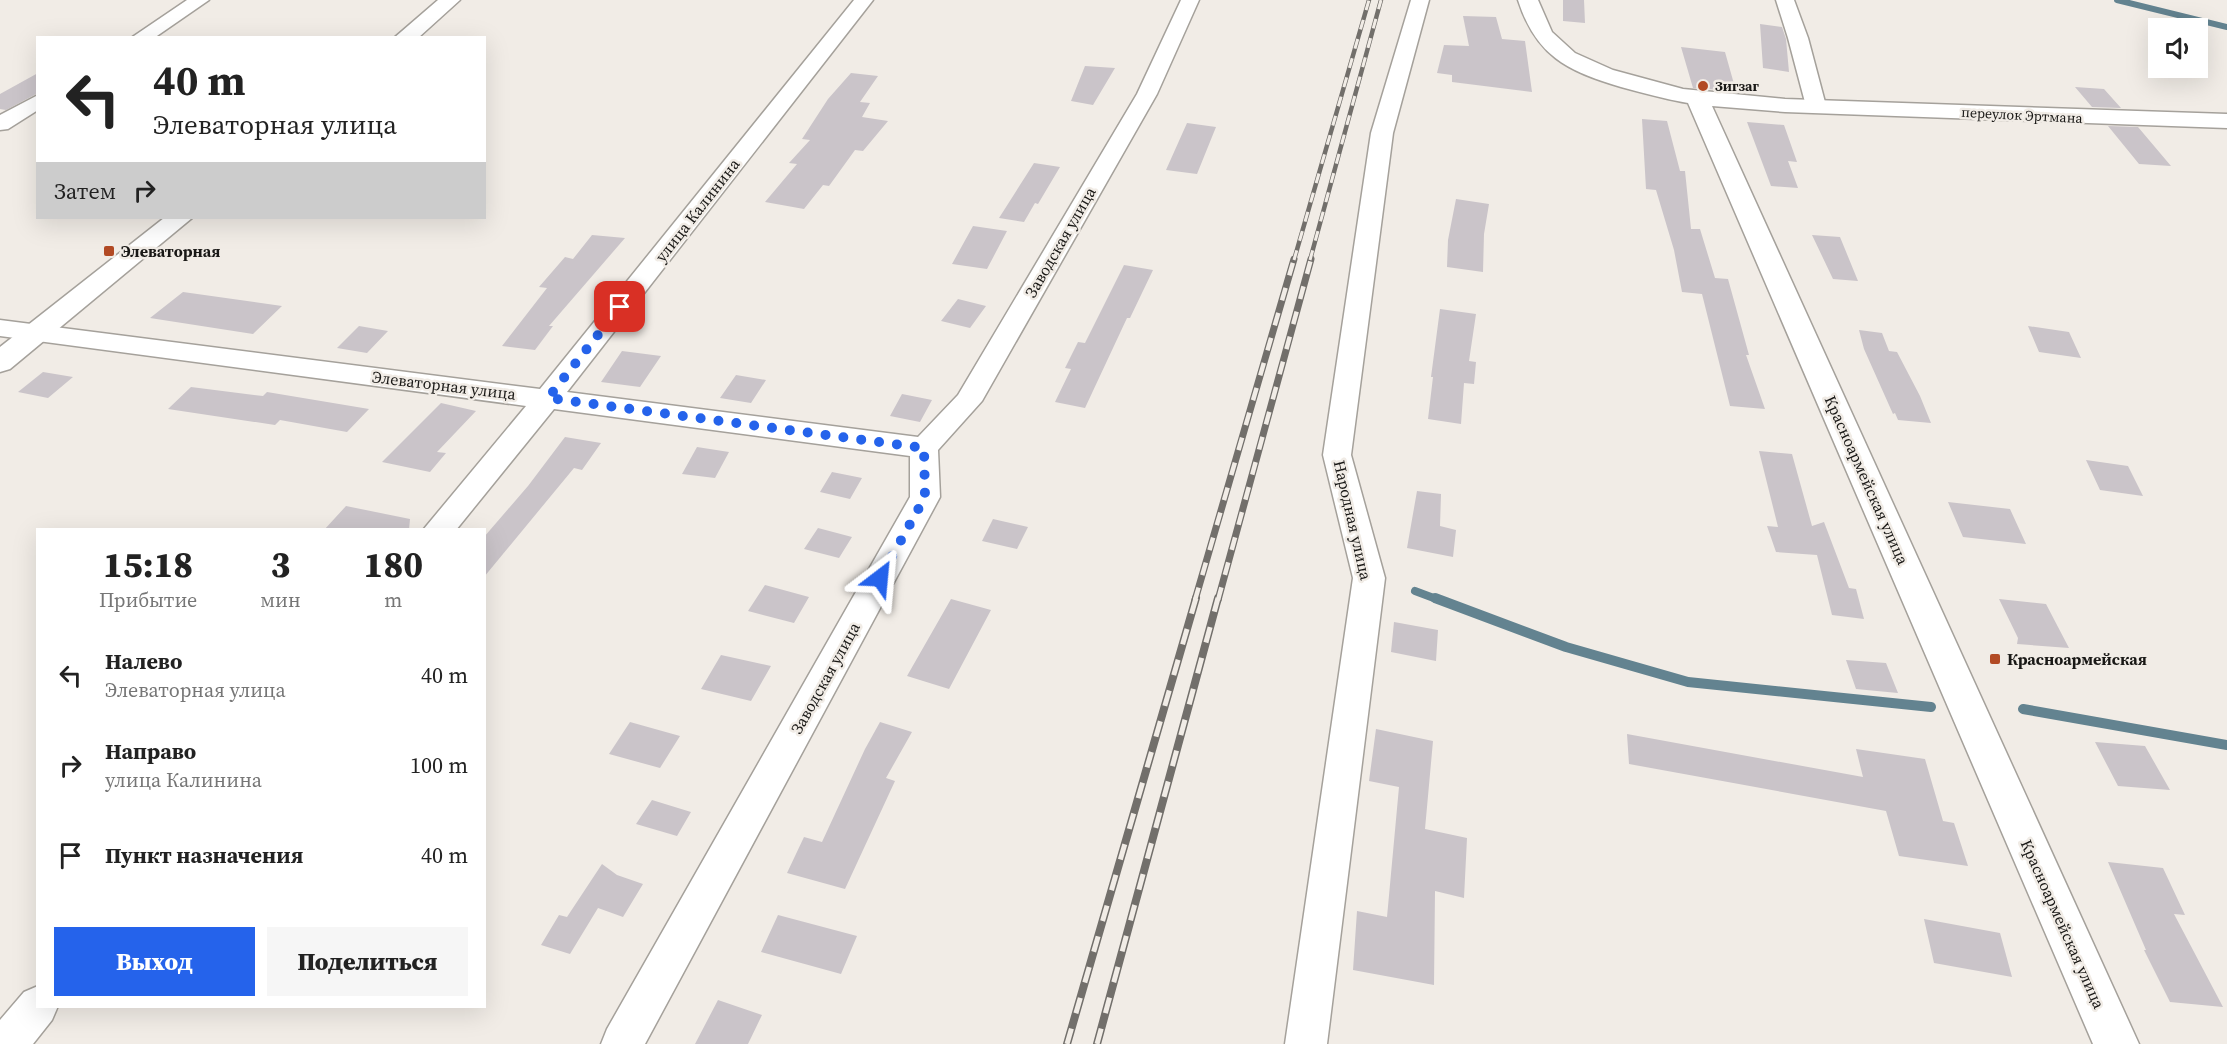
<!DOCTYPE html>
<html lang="ru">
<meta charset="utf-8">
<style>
:root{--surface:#fff;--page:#f6f6f6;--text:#222;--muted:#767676;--accent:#2563eb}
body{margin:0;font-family:"Source Serif 4",serif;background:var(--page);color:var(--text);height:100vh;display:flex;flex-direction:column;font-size:22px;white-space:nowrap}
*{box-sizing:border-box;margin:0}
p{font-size:20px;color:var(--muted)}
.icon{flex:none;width:33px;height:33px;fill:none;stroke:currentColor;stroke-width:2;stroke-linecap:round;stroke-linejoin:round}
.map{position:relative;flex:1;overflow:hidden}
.side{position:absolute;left:36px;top:528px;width:450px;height:480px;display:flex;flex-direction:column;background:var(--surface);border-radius:0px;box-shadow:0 6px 24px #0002}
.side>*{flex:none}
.guide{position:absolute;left:36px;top:36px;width:450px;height:183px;border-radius:0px;box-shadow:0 6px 24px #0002;background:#fff;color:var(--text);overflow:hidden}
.controls{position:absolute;left:2148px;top:18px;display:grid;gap:12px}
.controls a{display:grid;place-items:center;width:60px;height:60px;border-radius:0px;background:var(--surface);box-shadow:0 6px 24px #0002;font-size:30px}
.pin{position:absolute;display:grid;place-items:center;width:51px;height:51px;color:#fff;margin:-26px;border-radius:12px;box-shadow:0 3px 9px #0006}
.me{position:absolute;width:66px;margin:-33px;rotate:29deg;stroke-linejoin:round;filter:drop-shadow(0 0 4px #0008)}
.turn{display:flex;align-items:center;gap:21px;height:126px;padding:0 18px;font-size:27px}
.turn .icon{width:78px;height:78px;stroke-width:2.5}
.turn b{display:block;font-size:42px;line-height:51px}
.then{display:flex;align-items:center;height:57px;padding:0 18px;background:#0003;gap:12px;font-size:22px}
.eta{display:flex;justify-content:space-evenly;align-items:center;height:102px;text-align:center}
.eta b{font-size:36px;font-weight:800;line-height:42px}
.button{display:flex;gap:12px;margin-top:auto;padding:12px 18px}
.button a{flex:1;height:69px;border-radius:0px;background:var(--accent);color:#fff;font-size:24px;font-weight:800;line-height:69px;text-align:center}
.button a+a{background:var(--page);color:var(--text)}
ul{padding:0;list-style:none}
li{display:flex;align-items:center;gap:18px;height:90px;padding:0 18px}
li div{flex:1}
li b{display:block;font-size:22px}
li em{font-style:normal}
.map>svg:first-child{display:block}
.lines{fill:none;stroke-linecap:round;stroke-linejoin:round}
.stream-far2{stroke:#638390;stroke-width:6}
.stream-far1{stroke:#638390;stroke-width:8}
.stream{stroke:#638390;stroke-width:10}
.building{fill:#cac4c9}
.street-casing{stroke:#a5a19b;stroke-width:3}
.secondary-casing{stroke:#a5a19b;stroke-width:3}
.street{fill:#fff;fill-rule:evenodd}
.secondary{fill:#fff;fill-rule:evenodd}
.rail-far2-casing{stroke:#726f6b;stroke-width:4.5}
.rail-far1-casing{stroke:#726f6b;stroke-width:7}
.rail-casing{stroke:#726f6b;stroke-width:8}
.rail-far2{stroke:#f1ece6;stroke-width:3;stroke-dasharray:10;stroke-linecap:butt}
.rail-far1{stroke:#f1ece6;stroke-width:4.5;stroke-dasharray:13;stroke-linecap:butt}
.rail{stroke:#f1ece6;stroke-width:5;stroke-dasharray:16;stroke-linecap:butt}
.route{stroke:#2563eb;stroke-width:10;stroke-dasharray:0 18}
.poi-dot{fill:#b24a24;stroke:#f1ece6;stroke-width:2}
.labels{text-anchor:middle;stroke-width:5;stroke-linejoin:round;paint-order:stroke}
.far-poi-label{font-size:14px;font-weight:bold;fill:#191816;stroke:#f1ece6;text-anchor:start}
.far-street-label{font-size:14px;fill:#191816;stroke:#f1ece6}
.street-label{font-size:16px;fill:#191816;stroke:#f1ece6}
.poi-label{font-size:16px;font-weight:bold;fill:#191816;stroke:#f1ece6;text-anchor:start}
</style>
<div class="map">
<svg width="2227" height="1044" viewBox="0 0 2227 1044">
<rect width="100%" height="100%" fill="#f1ece6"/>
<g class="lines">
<path class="stream-far2" d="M 2117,0 L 2227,27"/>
<path class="stream-far1" d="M 1415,591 L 1439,600"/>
<path class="stream" d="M 1435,598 L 1566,647 L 1688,682 L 1931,707
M 2023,709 L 2227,745"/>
</g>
<path class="building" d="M 1563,0 L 1584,0 L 1585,23 L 1563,21 Z
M 1463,16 L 1496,17 L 1502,39 L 1525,41 L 1532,92 L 1452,82 L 1452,75 L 1437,73 L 1444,45 L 1469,46 Z
M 1760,24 L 1782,27 L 1786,39 L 1789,72 L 1763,68 Z
M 1681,47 L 1725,52 L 1736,91 L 1693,88 Z
M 1085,66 L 1115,68 L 1093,105 L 1071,101 Z
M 38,73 L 38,93 L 6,110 L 0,109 L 0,94 Z
M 851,73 L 878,76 L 860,102 L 870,103 L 862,117 L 888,121 L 863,151 L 855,150 L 829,186 L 823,185 L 804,209 L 765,202 L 797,164 L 789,163 L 810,140 L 802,139 L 828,99 Z
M 2075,87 L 2104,89 L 2121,108 L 2092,107 Z
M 1642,119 L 1667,121 L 1680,171 L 1685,171 L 1691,229 L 1700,229 L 1715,278 L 1728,279 L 1749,355 L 1746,355 L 1765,409 L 1730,406 L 1702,294 L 1682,292 L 1674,250 L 1656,190 L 1646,189 Z
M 1747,122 L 1784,125 L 1797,162 L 1788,161 L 1798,188 L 1771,186 Z
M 1187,123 L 1216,127 L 1197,174 L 1166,170 Z
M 2108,126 L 2138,127 L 2171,166 L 2139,164 Z
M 1034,163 L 1060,167 L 1038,204 L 1035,203 L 1024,222 L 999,218 Z
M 1456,199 L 1489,204 L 1484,234 L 1483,272 L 1447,267 L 1448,240 Z
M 973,226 L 1007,231 L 987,269 L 952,264 Z
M 592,235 L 625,238 L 549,326 L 553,326 L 535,350 L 502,346 L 547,288 L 539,287 L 565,257 L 573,259 Z
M 1812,235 L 1840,237 L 1858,281 L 1833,279 Z
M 1124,265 L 1153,270 L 1130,318 L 1127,318 L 1085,408 L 1055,402 L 1071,369 L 1065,368 L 1078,342 L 1085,343 Z
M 183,292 L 282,306 L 253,334 L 150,318 Z
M 958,299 L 986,306 L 970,328 L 941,321 Z
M 1440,309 L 1476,314 L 1469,361 L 1476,362 L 1474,384 L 1464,383 L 1461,424 L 1428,419 L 1433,377 L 1431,377 Z
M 359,326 L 388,331 L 367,353 L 337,348 Z
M 2028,326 L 2069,332 L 2081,358 L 2039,352 Z
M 1859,330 L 1882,333 L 1889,351 L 1897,352 L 1920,396 L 1931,423 L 1898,420 L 1895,413 L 1893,414 L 1864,349 Z
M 622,351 L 661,356 L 640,387 L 601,382 Z
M 43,372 L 73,377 L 48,398 L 18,392 Z
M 736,375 L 766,380 L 751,403 L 720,398 Z
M 191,387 L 263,396 L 267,392 L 369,409 L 347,432 L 280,420 L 275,425 L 168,409 Z
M 902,394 L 932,400 L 920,422 L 890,416 Z
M 441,403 L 476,411 L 437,452 L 446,453 L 430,472 L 382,462 Z
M 565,437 L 601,443 L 582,470 L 574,468 L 484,577 L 484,537 L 528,486 Z
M 697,447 L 729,452 L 715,478 L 682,474 Z
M 1759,451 L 1792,454 L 1812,526 L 1824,522 L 1849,588 L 1856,589 L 1864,619 L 1832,615 L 1817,555 L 1776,552 L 1767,526 L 1778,527 Z
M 2086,460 L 2128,466 L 2143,496 L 2100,490 Z
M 832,472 L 862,478 L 850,499 L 820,492 Z
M 1417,491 L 1441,494 L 1440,526 L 1456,530 L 1453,557 L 1407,548 Z
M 1948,502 L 2010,509 L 2026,544 L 1963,537 Z
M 346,506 L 410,519 L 409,530 L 324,530 Z
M 993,519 L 1028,527 L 1017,549 L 982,541 Z
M 818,528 L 852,537 L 839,558 L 804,549 Z
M 765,585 L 809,597 L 794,623 L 748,611 Z
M 951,599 L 991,610 L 949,689 L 907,676 Z
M 1999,599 L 2046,604 L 2069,648 L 2017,644 L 2018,638 Z
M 1394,622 L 1438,630 L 1436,661 L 1391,652 Z
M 721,655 L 771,666 L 751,701 L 701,689 Z
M 1846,660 L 1886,663 L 1898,693 L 1856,689 Z
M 630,722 L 680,736 L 660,768 L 609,754 Z
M 880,722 L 912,732 L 886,778 L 895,781 L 845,889 L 787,873 L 804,837 L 822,842 L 865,749 Z
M 1376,729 L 1433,741 L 1425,829 L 1467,838 L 1464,898 L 1435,891 L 1434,985 L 1353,970 L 1357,911 L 1387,917 L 1399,787 L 1369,781 Z
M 1627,734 L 1863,777 L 1856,749 L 1925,759 L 1943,821 L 1954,823 L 1968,866 L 1899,856 L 1886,811 L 1629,764 Z
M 2095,742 L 2145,746 L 2170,790 L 2118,786 Z
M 652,800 L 691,812 L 677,836 L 636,824 Z
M 2108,862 L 2163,868 L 2185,915 L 2174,914 L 2223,1007 L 2170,1002 L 2144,950 L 2146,950 Z
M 602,864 L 617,875 L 643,884 L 623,917 L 598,908 L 570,954 L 541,945 L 559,915 L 567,917 Z
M 778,915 L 857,936 L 841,974 L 761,952 Z
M 1924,919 L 2000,933 L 2012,977 L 1934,963 Z
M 718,1000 L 762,1015 L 748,1044 L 695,1044 Z"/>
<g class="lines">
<g class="street-casing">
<path id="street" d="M 187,0 L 209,0 L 154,38 L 131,38 Z
M 854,0 L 873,0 L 567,392 L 918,437 L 958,395 L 1137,94 L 1181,0 L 1199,0 L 1157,94 L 982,401 L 938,450 L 940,497 L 645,1044 L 601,1044 L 607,1029 L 910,497 L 910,456 L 554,409 L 456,530 L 423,530 L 526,406 L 0,336 L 0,320 L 540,389 Z
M 1411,0 L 1429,0 L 1393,133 L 1351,455 L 1385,578 L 1327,1044 L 1285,1044 L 1353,578 L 1323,455 L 1371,133 Z
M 1776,0 L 1794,0 L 1808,38 L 1826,106 L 1823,110 L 1816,112 L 1809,110 L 1806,106 L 1788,38 Z
M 38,95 L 38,110 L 8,129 L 0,130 L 0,115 Z
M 38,986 L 38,1006 L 58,1006 L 52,1020 L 33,1044 L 0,1044 L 0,1020 L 24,992 Z"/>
</g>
<g class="secondary-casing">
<path id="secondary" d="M 438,0 L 460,0 L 418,38 L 394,38 Z
M 1518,0 L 1538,0 L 1552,32 L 1575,53 L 1613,70 L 1683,89 L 1785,99 L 2227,114 L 2227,128 L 1785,112 L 1712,106 L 2139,1044 L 2093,1044 L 1688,103 C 1665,99 1643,93 1621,87 C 1567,71 1536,56 1518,0 Z
M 164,218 L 192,218 L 10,369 L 0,372 L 0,347 Z"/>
</g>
<use href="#street" class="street"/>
<use href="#secondary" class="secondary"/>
<g class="rail-far2-casing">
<path id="rail-far2" d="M 1294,260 L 1369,0
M 1310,260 L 1381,0"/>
</g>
<g class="rail-far1-casing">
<path id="rail-far1" d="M 1195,600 L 1294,259
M 1218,600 L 1311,259"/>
</g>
<g class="rail-casing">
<path id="rail" d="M 1067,1044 L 1196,598
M 1097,1044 L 1218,598"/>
</g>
<use href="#rail-far2" class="rail-far2"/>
<use href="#rail-far1" class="rail-far1"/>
<use href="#rail" class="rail"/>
</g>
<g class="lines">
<path class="route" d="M 620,307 L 548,398 L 924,448 L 925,497 L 880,578"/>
</g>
<g class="poi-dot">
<circle cx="1703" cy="86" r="6"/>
<rect x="103" y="245" width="12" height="12" rx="3"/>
<rect x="1989" y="653" width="12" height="12" rx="3"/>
</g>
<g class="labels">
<g class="far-poi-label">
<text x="1715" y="91">Зигзаг</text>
</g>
<g class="far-street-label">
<text transform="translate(2022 115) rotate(3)" y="5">переулок Эртмана</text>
</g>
<g class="street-label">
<text transform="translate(697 210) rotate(-52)" y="6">улица Калинина</text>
<text transform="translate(1060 242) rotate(-60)" y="6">Заводская улица</text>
<text transform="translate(444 385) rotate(7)" y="6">Элеваторная улица</text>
<text transform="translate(1867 480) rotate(66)" y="6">Красноармейская улица</text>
<text transform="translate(1353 520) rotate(77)" y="6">Народная улица</text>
<text transform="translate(825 678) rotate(-61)" y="6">Заводская улица</text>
<text transform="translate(2063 924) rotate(66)" y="6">Красноармейская улица</text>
</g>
<g class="poi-label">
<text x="121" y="257">Элеваторная</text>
<text x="2007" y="665">Красноармейская</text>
</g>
</g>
</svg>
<div class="controls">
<a><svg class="icon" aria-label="sound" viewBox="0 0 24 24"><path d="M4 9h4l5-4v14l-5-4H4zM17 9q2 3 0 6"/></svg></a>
</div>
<div class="pin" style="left:620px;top:307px;background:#d93025"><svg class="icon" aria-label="arrive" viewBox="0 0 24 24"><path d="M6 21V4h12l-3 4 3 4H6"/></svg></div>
<svg class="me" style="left:880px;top:578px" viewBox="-20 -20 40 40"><path d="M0-17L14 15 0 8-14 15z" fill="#2563eb" stroke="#fff" stroke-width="4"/></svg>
<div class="guide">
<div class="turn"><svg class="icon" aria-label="left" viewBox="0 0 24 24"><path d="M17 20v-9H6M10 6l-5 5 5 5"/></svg><div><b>40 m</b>Элеваторная улица</div></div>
<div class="then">Затем<svg class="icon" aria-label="right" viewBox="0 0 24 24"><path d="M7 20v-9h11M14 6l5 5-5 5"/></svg></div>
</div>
<section class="side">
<div class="eta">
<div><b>15:18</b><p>Прибытие</p></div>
<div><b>3</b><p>мин</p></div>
<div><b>180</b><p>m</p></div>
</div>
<ul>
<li><svg class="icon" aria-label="left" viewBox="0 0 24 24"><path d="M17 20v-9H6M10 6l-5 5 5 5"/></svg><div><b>Налево</b><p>Элеваторная улица</p></div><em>40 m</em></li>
<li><svg class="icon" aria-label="right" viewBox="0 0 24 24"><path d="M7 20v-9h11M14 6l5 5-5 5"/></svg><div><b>Направо</b><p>улица Калинина</p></div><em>100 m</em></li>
<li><svg class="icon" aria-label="arrive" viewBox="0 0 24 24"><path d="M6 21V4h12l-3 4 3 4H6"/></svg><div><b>Пункт назначения</b></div><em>40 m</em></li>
</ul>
<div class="button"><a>Выход</a><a>Поделиться</a></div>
</section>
</div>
